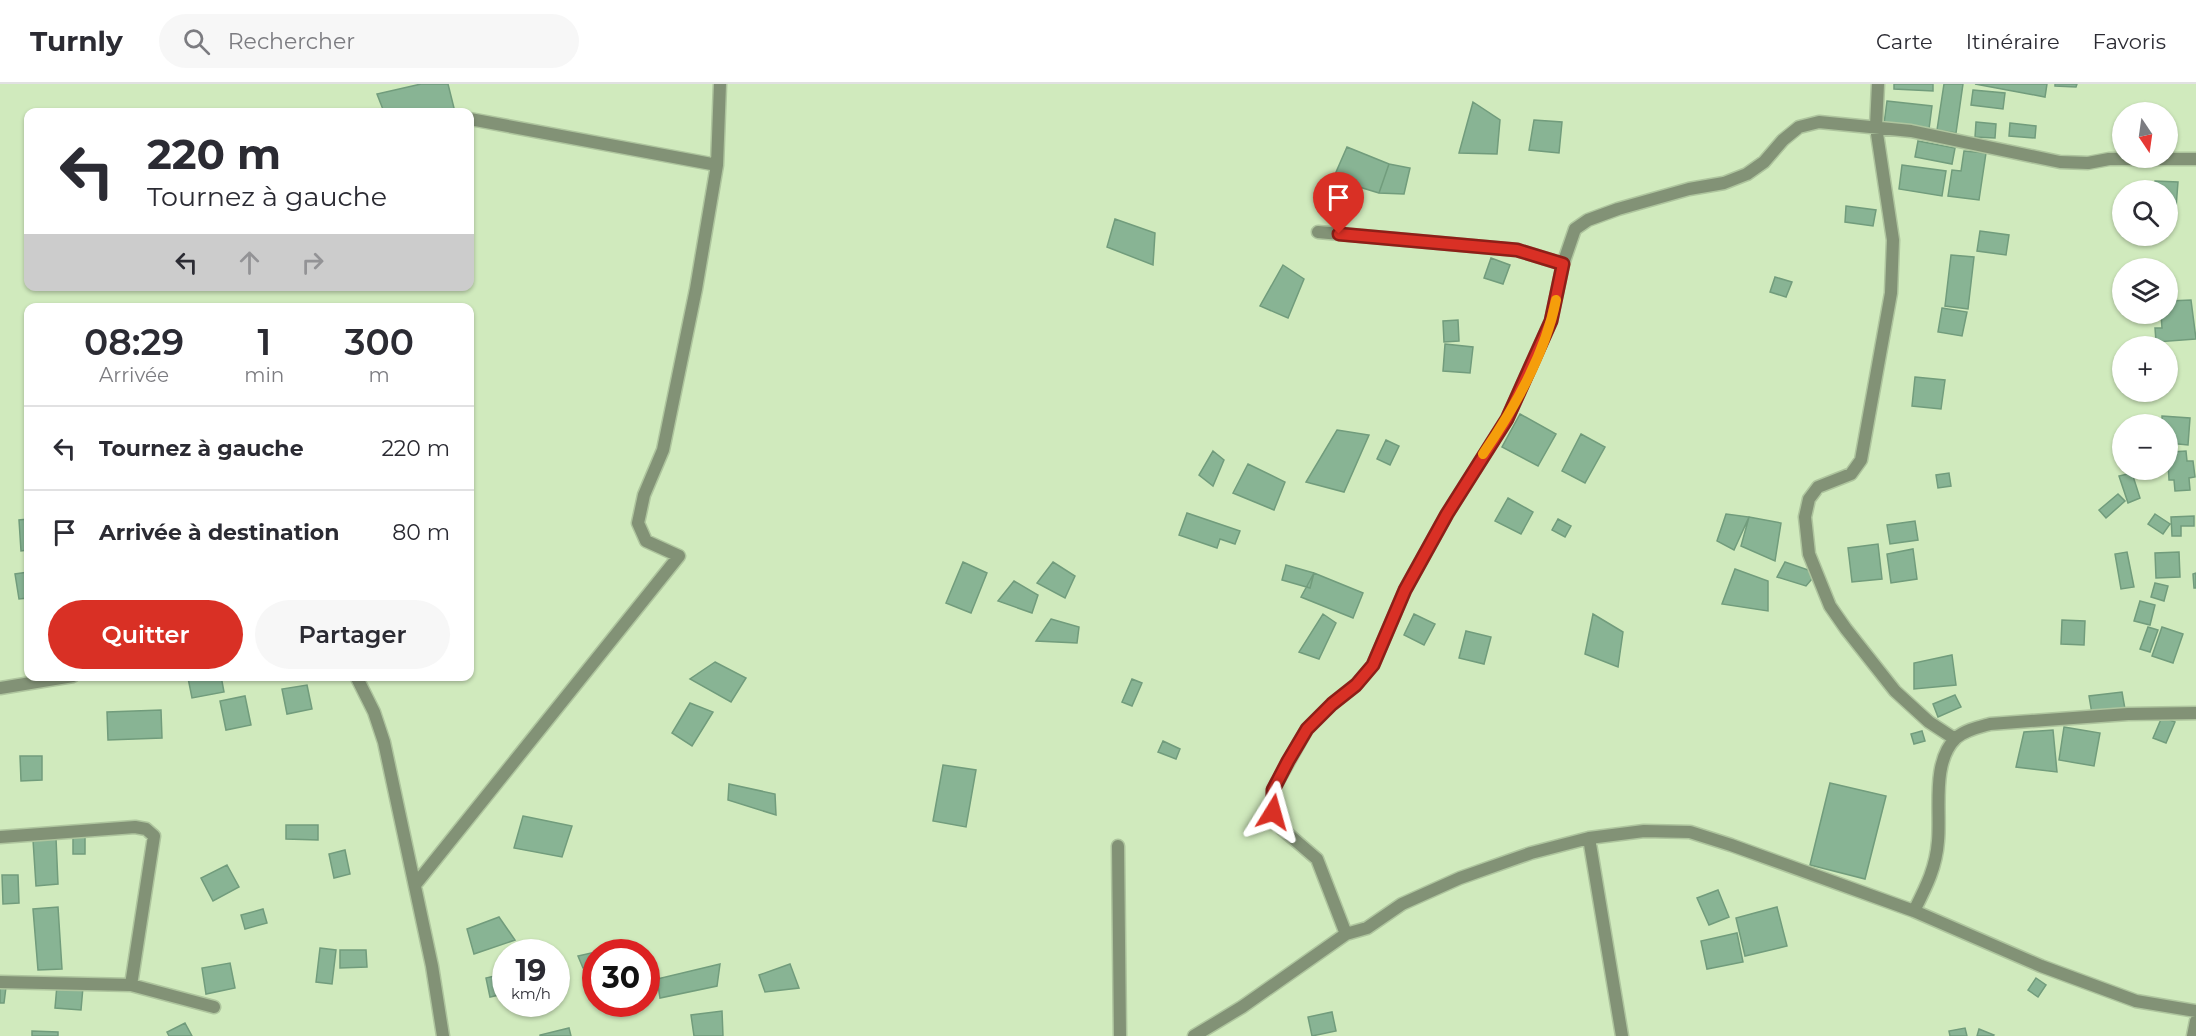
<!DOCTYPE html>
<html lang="fr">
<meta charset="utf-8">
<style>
:root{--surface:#fff;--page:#f7f7f7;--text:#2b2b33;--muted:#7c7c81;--line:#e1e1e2;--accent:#d93025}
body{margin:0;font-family:Montserrat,sans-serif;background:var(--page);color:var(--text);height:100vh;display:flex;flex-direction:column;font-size:22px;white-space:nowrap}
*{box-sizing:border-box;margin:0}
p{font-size:20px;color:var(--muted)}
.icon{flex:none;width:33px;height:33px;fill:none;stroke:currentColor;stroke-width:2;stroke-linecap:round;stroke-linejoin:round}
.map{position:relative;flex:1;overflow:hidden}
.sheet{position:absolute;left:24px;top:219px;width:450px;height:378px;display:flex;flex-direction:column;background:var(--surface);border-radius:12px;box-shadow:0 2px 4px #0004}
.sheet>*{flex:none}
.guide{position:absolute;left:24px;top:24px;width:450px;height:183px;border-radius:12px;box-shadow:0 2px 4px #0004;background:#fff;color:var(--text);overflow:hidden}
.needle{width:39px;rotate:167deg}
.fabs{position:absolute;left:2112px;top:18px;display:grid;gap:12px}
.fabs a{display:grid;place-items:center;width:66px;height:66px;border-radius:50%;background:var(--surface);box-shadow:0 2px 4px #0004;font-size:30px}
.speed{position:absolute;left:492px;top:855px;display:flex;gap:12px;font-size:30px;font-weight:700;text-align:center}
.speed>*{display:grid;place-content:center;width:78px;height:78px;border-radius:50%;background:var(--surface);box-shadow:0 2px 4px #0004;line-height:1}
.speed small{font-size:15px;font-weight:400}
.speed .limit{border:9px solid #d22;background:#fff;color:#111}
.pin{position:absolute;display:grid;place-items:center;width:51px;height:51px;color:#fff;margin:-62px -26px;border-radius:50% 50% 50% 0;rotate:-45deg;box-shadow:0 0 6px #0007}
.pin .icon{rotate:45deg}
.me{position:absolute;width:66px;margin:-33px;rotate:8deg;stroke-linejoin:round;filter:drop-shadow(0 0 4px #0008)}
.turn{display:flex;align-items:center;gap:21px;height:126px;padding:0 24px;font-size:27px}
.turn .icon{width:78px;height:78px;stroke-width:2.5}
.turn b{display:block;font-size:42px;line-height:51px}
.lanes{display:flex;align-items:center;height:57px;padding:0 24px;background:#0003;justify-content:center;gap:30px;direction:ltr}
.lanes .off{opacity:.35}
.eta{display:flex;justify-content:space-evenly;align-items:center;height:102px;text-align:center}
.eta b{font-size:36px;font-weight:600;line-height:42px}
.cta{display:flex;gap:12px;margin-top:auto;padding:12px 24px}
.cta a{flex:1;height:69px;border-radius:36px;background:var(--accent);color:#fff;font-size:24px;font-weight:600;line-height:69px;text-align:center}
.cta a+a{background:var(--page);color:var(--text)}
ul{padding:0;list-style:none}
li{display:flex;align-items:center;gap:18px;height:84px;padding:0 24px;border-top:2px solid var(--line)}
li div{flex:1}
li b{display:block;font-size:22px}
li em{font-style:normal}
header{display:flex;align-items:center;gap:36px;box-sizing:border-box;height:84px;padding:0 30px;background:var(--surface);border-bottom:2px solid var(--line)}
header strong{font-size:28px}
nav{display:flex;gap:33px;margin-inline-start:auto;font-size:21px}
.search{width:420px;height:54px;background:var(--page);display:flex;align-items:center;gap:15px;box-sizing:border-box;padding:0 21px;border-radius:33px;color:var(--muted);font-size:22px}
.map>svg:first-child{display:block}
.building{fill:#88b494;stroke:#719c7c;stroke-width:1.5}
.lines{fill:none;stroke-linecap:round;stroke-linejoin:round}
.street-casing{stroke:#aec59e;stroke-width:15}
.street{stroke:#829276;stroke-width:12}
.route-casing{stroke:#8d1f18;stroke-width:15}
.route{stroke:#d93025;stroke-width:10}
.slow{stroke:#f59e0b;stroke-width:10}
</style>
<header>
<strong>Turnly</strong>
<div class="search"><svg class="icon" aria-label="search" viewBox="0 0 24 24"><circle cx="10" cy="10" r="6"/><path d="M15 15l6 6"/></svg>Rechercher</div>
<nav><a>Carte</a><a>Itinéraire</a><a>Favoris</a></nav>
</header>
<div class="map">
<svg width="2196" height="952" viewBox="0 0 2196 952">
<rect width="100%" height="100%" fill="#d0eabd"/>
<path class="building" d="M 421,0 L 448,0 L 455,28 L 384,28 L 377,10 Z
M 1894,0 L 1933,0 L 1933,7 L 1894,5 Z
M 1944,0 L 1963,0 L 1956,49 L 1937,46 Z
M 1975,0 L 2047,0 L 2045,13 Z
M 2055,0 L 2077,0 L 2076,3 L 2055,2 Z
M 1973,6 L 2005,9 L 2003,25 L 1971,21 Z
M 1887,17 L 1932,22 L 1929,45 L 1884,40 Z
M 1473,18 L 1500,36 L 1497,70 L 1459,69 Z
M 1534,36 L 1562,38 L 1559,69 L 1529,66 Z
M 1976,38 L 1996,40 L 1995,54 L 1975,53 Z
M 2010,39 L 2036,42 L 2035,54 L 2009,52 Z
M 1918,57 L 1955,64 L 1952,80 L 1915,73 Z
M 1347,63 L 1389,80 L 1379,109 L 1333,95 Z
M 1964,67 L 1986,69 L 1979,116 L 1948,112 L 1952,86 L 1961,87 Z
M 1389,80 L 1410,84 L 1404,110 L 1379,109 Z
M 1902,81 L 1946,87 L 1942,112 L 1899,105 Z
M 2155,97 L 2178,98 L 2176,124 L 2168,124 L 2168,106 L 2154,106 Z
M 1846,122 L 1876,126 L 1873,142 L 1845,138 Z
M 1115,135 L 1155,149 L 1153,181 L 1107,163 Z
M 1980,147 L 2009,151 L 2006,171 L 1977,167 Z
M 1951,171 L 1974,173 L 1968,225 L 1945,222 Z
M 1491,174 L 1510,181 L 1503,200 L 1484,194 Z
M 1283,181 L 1304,195 L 1288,234 L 1260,222 Z
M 1775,193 L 1792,198 L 1786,213 L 1770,208 Z
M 2191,216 L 2196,255 L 2156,258 L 2155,244 L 2162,244 L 2161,230 L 2168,230 L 2168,217 Z
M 1942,224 L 1967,228 L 1962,252 L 1938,248 Z
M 1458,236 L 1459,257 L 1444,258 L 1443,237 Z
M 1445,260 L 1473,263 L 1470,289 L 1443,287 Z
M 1915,293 L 1945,296 L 1941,325 L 1912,322 Z
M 1520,330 L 1556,350 L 1538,382 L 1502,363 Z
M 2162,332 L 2190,334 L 2188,361 L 2168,359 L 2168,340 L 2162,340 Z
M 1337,346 L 1369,351 L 1344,408 L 1306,398 Z
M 1581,350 L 1605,363 L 1585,399 L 1562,387 Z
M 1386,356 L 1399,362 L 1390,381 L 1377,375 Z
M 1213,367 L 1224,376 L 1213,402 L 1199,391 Z
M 2186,367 L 2187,377 L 2193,377 L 2195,393 L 2189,394 L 2190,406 L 2175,407 L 2174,396 L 2169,396 L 2168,380 L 2172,380 L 2171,368 Z
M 1248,380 L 1285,398 L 1274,426 L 1233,409 Z
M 1949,389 L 1951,402 L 1938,404 L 1936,391 Z
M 2132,389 L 2140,414 L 2128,419 L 2119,392 Z
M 2118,410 L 2125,417 L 2106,434 L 2099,426 Z
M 1508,414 L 1533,428 L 1521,450 L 1495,437 Z
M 1187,429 L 1240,447 L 1235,460 L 1220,455 L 1217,464 L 1179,451 Z
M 1726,430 L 1749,433 L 1734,466 L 1717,457 Z
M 2155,430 L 2170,440 L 2163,450 L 2148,440 Z
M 2194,432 L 2194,442 L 2181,442 L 2181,452 L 2172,452 L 2171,433 Z
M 1749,433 L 1781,439 L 1775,477 L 1741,462 Z
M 28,435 L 28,466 L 21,467 L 19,436 Z
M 1558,435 L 1571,442 L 1565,453 L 1552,446 Z
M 1915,437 L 1918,456 L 1890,460 L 1887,441 Z
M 1878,460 L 1882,495 L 1852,498 L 1848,464 Z
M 1913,465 L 1917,495 L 1891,499 L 1887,470 Z
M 2127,468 L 2134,503 L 2121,505 L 2115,470 Z
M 2179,468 L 2180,493 L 2156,494 L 2155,469 Z
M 963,478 L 987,489 L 971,529 L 946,519 Z
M 1053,478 L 1075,492 L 1065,514 L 1037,499 Z
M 1785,478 L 1817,489 L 1806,502 L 1777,493 Z
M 1286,481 L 1314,489 L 1310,504 L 1282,496 Z
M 1735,485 L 1768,497 L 1768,527 L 1722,520 Z
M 28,488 L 28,514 L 19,515 L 15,490 Z
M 1314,489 L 1363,509 L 1353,534 L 1301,513 Z
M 2196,489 L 2196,504 L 2194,504 L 2193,490 Z
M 1014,497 L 1038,511 L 1032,529 L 998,517 Z
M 2155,499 L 2168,502 L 2164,517 L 2151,513 Z
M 2140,517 L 2155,521 L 2150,541 L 2134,537 Z
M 1323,530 L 1336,539 L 1319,575 L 1299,568 Z
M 1414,530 L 1435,540 L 1424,561 L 1404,551 Z
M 1593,530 L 1623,548 L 1618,583 L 1585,570 Z
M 1051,535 L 1079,543 L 1077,559 L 1036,557 Z
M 2062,536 L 2085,537 L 2084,561 L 2061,560 Z
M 2148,543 L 2158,546 L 2150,568 L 2140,565 Z
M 2162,543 L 2183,550 L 2173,579 L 2152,572 Z
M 1466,547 L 1491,553 L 1484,580 L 1459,574 Z
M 1952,571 L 1956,601 L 1914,605 L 1914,579 Z
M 715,578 L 746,594 L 731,618 L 690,595 Z
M 195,592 L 221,592 L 224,608 L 192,614 L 188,594 Z
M 1132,595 L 1142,599 L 1132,622 L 1122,618 Z
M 307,601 L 312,625 L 287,630 L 282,605 Z
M 2122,608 L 2125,625 L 2092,630 L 2089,612 Z
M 1955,611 L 1961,623 L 1938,633 L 1933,620 Z
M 245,612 L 251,641 L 226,646 L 220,617 Z
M 690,619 L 713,628 L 692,662 L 672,649 Z
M 161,626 L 162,654 L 108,656 L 107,628 Z
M 2162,633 L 2175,638 L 2166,659 L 2153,654 Z
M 2064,643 L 2100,649 L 2094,682 L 2059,676 Z
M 2053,646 L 2057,688 L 2016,683 L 2024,648 Z
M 1922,647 L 1925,657 L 1914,660 L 1911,650 Z
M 1163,657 L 1180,665 L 1176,675 L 1158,668 Z
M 20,672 L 42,672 L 42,696 L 21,697 Z
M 943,681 L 976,686 L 966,743 L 933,737 Z
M 1830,699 L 1886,712 L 1865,795 L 1810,781 Z
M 729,700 L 775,710 L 776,731 L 728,716 Z
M 523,732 L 572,742 L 562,773 L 514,764 Z
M 286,741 L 318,741 L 318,756 L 286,755 Z
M 85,750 L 85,770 L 73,770 L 73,751 Z
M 56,754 L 58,800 L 36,802 L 33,756 Z
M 345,766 L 350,790 L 334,794 L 329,770 Z
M 227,781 L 239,803 L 213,817 L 201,794 Z
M 2,791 L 18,791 L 19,819 L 3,820 Z
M 1718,806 L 1729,833 L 1709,841 L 1697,814 Z
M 58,823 L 62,885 L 38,886 L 33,825 Z
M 1777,823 L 1787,862 L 1745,872 L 1736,834 Z
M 263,825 L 267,839 L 245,845 L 241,831 Z
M 499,833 L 515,856 L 474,870 L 467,845 Z
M 1737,849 L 1743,878 L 1707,885 L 1701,857 Z
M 320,864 L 336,866 L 332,900 L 316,898 Z
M 340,866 L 366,866 L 367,883 L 340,884 Z
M 604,866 L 605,868 L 596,868 L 596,882 L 583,884 L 578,872 Z
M 230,879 L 235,904 L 206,910 L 202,884 Z
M 720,880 L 717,902 L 660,914 L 657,895 Z
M 790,880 L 799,904 L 765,908 L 759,891 Z
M 499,891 L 504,910 L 490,913 L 486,894 Z
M 2036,894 L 2046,901 L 2038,913 L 2028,906 Z
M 57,901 L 83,903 L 81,926 L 55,924 Z
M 0,903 L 6,903 L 4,919 L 0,919 Z
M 722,927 L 723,952 L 694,952 L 691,931 Z
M 1332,928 L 1336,947 L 1312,952 L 1308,933 Z
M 185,939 L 192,952 L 169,952 L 167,948 Z
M 569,944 L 571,952 L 540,952 L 540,951 Z
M 1965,944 L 1967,952 L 1950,952 L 1949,947 Z
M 1979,945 L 1994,951 L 1993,952 L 1977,952 Z
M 32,947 L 58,948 L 58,952 L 32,952 Z"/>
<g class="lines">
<g class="street-casing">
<path id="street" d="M 1878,0 L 1876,43 L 1893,156 L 1891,209 L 1861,376 L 1851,390 L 1818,403 L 1809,415 L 1805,433 L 1809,470 L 1830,522 L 1846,545 L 1895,607 L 1929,638 L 1955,655
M 470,35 L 717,81
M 1318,148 L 1517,166 L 1563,180
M 356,592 L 374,628 L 384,658 L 432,882 L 443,952
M 0,604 L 73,592
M 0,753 L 135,743 L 146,745 L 154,752 L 131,901
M 1589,754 L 1622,952
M 1118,762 L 1120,952
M 415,801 L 679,472 L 646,457 L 638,439 L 644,411 L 663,366 L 696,205 L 717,81 L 720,0
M 1914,827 C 1926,803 1936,784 1938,757 C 1941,727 1931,678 1956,654 C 1965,646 1979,643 1990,640 L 2128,630 L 2196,629
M 1346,850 L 1317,775 L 1281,744 L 1273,728 L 1273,706 L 1307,645 L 1332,620 L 1356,601 L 1373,581 L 1405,506 L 1447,430 L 1507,335 L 1551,237 L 1563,180 L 1575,145 L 1588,136 L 1618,125 L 1689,105 L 1724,99 L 1747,90 L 1764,78 L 1783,56 L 1799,43 L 1819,38 L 1911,47 L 2060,78 L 2088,79 L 2109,75 L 2196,75
M 0,898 L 131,901 L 214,923
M 1194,952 L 1242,923 L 1346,850 L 1367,844 L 1402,820 L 1460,794 L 1531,769 L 1589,754 L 1644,747 L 1690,748 L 1731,761 L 1914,827 L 2041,882 L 2136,917 L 2196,927
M 2193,952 L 2196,937"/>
</g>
<use href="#street" class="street"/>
</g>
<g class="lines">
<g class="route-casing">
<path id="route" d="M 1273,728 L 1273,706 L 1288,677 L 1307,645 L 1332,620 L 1356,601 L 1373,581 L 1405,506 L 1447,430 L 1507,335 L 1551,237 L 1563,180 L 1517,166 L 1339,150"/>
</g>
<use href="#route" class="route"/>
<path class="slow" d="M 1483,370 C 1514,324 1545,271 1556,216"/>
</g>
</svg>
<div class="fabs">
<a><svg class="needle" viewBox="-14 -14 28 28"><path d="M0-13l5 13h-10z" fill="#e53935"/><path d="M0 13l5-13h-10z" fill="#7c7c81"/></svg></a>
<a><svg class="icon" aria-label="search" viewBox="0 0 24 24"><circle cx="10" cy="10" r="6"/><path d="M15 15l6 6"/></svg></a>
<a><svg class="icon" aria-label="layers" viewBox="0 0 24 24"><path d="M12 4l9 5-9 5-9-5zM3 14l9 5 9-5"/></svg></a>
<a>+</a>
<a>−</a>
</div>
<div class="speed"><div>19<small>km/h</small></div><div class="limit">30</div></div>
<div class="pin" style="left:1339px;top:150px;background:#d93025"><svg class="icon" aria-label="arrive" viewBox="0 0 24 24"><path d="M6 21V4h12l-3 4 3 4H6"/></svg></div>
<svg class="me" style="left:1273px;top:728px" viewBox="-20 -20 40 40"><path d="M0-17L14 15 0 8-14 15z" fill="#d93025" stroke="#fff" stroke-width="4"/></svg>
<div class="guide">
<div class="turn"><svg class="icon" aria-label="left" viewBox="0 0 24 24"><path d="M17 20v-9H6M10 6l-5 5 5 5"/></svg><div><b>220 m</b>Tournez à gauche</div></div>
<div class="lanes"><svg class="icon" aria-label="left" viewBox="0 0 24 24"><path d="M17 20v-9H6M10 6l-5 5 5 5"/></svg><svg class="icon off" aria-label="ahead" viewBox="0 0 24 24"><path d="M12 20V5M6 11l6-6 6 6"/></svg><svg class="icon off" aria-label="right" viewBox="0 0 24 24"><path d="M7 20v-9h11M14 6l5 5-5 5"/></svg></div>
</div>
<section class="sheet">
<div class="eta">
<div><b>08:29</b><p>Arrivée</p></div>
<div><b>1</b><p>min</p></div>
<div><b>300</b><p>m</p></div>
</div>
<ul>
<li><svg class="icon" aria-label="left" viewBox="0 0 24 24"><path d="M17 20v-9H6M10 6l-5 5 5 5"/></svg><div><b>Tournez à gauche</b></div><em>220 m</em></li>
<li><svg class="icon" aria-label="arrive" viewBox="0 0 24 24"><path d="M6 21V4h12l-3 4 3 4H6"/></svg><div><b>Arrivée à destination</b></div><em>80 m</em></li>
</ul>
<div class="cta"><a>Quitter</a><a>Partager</a></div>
</section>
</div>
